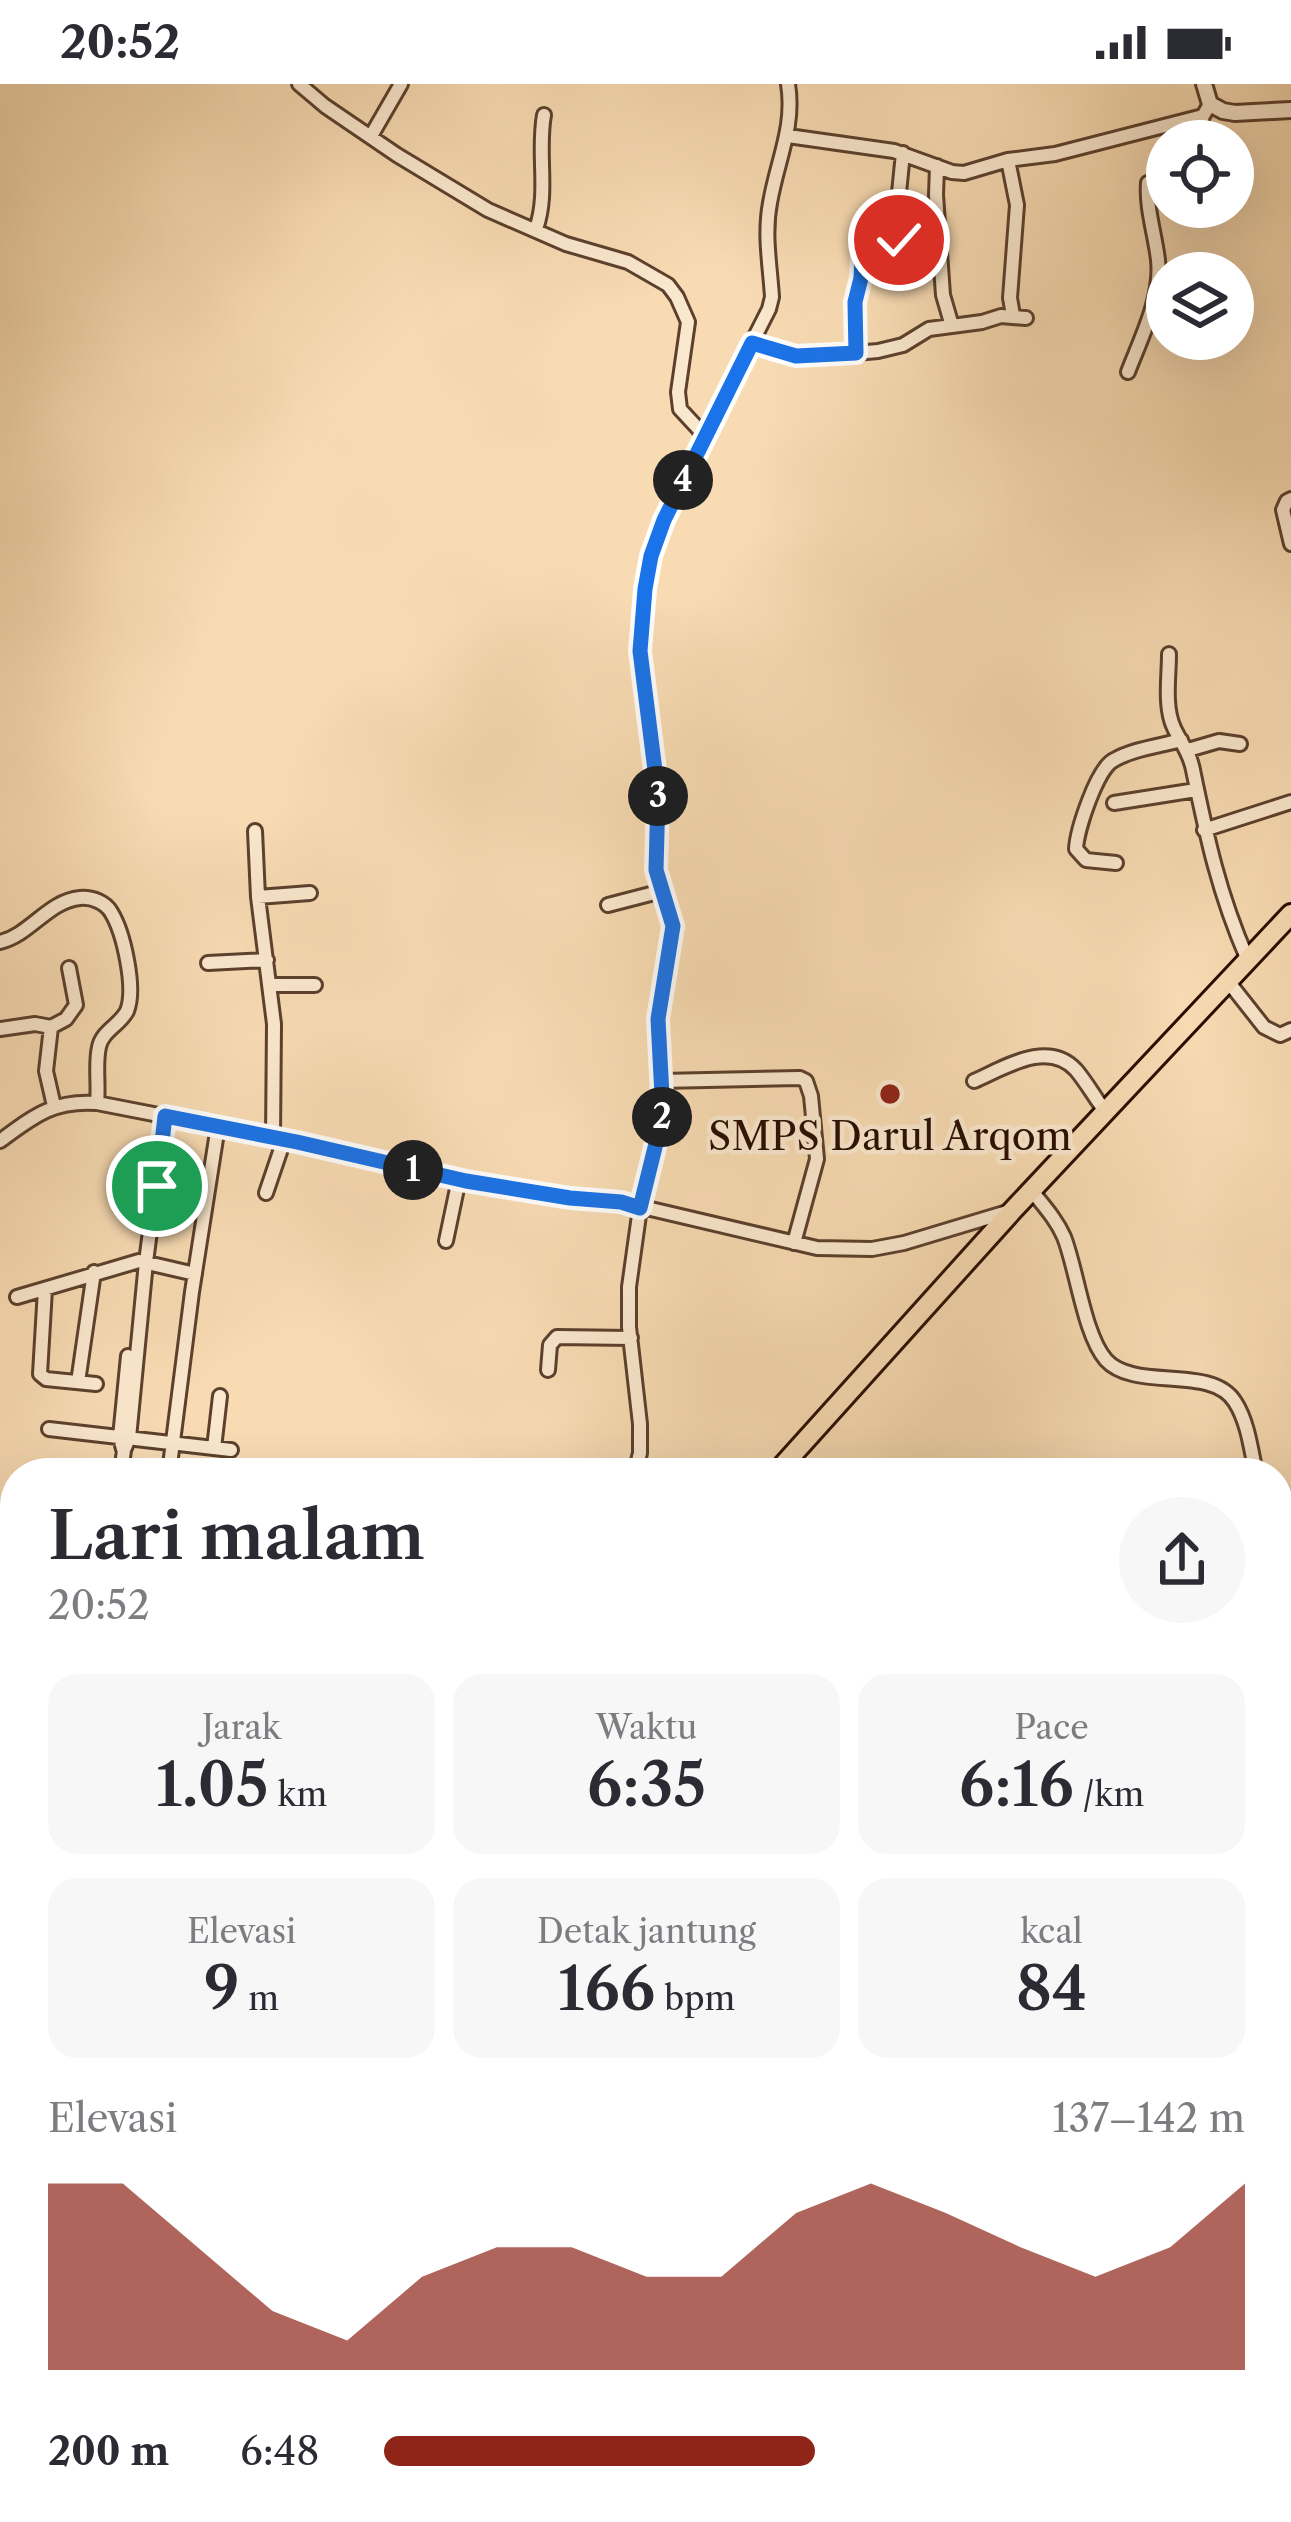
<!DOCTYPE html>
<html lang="id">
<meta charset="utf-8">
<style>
:root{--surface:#fff;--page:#f7f7f7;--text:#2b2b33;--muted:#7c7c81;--accent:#8f2418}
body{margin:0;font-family:"Libre Caslon Text",serif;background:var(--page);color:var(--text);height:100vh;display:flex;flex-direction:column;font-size:45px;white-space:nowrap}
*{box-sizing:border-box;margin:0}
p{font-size:39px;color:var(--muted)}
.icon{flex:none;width:66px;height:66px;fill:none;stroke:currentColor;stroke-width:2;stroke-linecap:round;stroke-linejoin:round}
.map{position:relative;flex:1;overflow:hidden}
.side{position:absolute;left:0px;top:1374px;width:1293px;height:1065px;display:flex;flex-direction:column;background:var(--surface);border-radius:48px 48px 0 0;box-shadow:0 12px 48px #0002}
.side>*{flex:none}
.fabs{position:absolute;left:1146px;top:36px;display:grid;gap:24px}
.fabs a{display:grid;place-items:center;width:108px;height:108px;border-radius:50%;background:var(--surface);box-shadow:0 12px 48px #0002;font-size:60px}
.pin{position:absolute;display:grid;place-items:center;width:102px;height:102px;color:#fff;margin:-51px;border:6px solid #fff;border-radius:50%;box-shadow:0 3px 12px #0007}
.km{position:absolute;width:60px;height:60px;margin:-30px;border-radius:50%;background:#222;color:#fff;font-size:33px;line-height:60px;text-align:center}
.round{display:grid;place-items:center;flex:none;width:126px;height:126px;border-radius:63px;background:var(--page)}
.overview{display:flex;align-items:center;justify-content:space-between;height:204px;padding:0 48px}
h1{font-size:66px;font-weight:600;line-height:90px}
.metrics{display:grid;grid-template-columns:repeat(3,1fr);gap:18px;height:204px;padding:12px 48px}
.metrics div{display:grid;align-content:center;border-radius:30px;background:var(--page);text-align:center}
.metrics b{font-size:60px;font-weight:600}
.metrics small{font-size:33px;font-weight:400}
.metrics p{font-size:33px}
.chart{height:336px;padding:24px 48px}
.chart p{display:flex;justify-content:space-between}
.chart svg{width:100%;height:216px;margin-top:12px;fill:var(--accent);opacity:.7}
ul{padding:0 48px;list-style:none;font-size:39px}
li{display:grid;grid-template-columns:192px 144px 1fr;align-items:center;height:90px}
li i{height:30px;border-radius:15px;background:var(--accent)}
.status{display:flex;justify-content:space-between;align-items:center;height:84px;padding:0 60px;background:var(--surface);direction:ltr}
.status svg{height:33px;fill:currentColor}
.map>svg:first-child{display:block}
.water{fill:url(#water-ripples);stroke:#7a5f47;stroke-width:3}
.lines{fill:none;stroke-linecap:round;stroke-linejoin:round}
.minor-casing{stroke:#5c402d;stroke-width:18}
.tertiary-casing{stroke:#5c402d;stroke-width:20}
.primary-casing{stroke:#280d00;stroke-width:24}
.minor{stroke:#fae8ce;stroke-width:12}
.tertiary{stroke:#fae8ce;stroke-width:14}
.primary{stroke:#f8dbb3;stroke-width:18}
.route-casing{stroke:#fff;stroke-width:24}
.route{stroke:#1a73e8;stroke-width:15}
.poi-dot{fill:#8f2418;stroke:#fae8ce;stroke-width:4.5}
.labels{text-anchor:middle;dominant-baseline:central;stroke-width:9;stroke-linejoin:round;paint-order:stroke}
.poi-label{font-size:39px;fill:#280d00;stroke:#fae8ce}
</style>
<div class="status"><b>20:52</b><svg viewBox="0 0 49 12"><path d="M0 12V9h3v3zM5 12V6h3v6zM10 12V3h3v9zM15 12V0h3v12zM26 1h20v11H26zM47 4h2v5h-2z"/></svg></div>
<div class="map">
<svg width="1291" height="2438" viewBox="0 0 1291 2438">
<defs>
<pattern id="water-ripples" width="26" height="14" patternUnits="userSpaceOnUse" patternTransform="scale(3)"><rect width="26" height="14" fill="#b19576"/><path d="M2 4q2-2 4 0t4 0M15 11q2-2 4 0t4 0" fill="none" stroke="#90785e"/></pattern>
</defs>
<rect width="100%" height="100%" fill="#f8dbb3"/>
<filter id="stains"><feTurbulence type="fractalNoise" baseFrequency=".00167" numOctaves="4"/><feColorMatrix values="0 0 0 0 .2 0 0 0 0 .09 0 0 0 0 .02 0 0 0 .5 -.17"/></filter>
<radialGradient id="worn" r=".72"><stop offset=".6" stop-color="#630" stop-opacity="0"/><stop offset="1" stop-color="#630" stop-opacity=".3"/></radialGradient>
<!-- water -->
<path class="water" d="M1291,1748V1799L1278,1803V1750Z
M1071,2424H1124L1128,2438H1077Z"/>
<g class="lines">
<defs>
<path id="minor" d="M299,0L325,22L397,71L488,126L566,160L628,178L668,201L677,213L688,238L678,308L680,325L705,352
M371,52L401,0
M788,52L894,67L952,88L964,89L1008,76L1055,70L1203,32L1210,20
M1195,57L1203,32
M1008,76L1017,121L1010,214L1013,231
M937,82L936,111L943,211L952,242
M536,145C549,108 537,70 544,31
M752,259L796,271L810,273L878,267L903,261L929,245L982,238L1001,232L1026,234
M856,269L855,224L861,194L862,158L863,154C875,152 888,159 900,155L899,109L903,69
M1128,288C1141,254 1162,213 1158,176C1155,150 1146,124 1148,99L1167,90
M1291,415L1287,417L1283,426L1291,460
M1169,570C1169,593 1164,623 1174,644C1181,659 1190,669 1193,686C1207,754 1219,810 1247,874
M1188,666L1219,657L1240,660
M1114,719L1196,706
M1204,746L1291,718
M255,747L258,813L274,940L273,1053
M1116,779L1086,776L1076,765C1077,746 1097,684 1114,676C1133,665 1160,662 1181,656
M258,813L310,809
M608,821L662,807
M0,858C30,851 48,817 80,814C92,813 105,818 111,828C124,849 136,905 127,927C120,941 102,947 99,963C95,980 99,1001 97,1019
M208,879L267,876
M1227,896L1264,943L1280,951L1291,946
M270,901H315
M51,943L66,935L76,921L69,884
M0,945L35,940L51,943L46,987L54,1022
M661,997L800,994L806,997L811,1012L817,1075L794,1159
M974,997C1004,984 1048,955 1076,986C1087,999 1095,1014 1105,1027
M0,1057C34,1032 53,1016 97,1019L297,1058L466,1097L570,1114L621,1118L817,1164L872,1165L904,1159L1007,1128
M1032,1107C1044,1122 1056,1135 1064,1153C1077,1186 1084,1251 1106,1276C1135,1308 1212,1280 1235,1318C1248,1338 1251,1366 1256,1389
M266,1109L284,1056
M146,1121L152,1069
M446,1157L459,1095
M45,1205L40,1290L46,1295L96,1300
M17,1213L139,1177L195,1190
M548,1286L550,1261L557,1253L631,1254
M78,1298L94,1188
M49,1345L231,1366
M214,1364L220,1312
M123,1365L120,1353L128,1272
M121,1389L124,1366L129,1354L146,1178L165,1032
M169,1389L192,1208L218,1042
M635,1389L640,1369V1340L629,1243V1203L640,1124L663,1031L659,935L673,842L656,786L659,710L640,567L645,504L651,472L676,408L769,225L772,213C770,181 764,151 770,119C777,77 795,43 788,0
M1278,1464L1291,1472
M0,1723L15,1722
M0,1879L15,1880
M0,1987H15
M0,2046L15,2048
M0,2200L15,2203
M0,2418L15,2411"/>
<path id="tertiary" d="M1204,0L1210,20L1223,27L1235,29L1291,26"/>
<path id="primary" d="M776,1389L1013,1126L1291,830
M47,2424L50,2438"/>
</defs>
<!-- minor casing -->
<use href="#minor" class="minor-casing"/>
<!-- tertiary casing -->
<use href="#tertiary" class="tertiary-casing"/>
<!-- primary casing -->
<use href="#primary" class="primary-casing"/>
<!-- minor -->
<use href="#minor" class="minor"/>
<!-- tertiary -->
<use href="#tertiary" class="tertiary"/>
<!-- primary -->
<use href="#primary" class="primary"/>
</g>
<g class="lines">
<defs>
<path id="route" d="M157,1102L165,1032L297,1058L466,1097L570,1114L621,1118L640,1124L663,1031L658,935L673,842L656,786L658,710L640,567L645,505L651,472L664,436L752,259L796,272L856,269L855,218L861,194L863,154L899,156"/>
</defs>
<!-- route casing -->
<use href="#route" class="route-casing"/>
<!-- route -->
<use href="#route" class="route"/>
</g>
<!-- markers -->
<circle class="poi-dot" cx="890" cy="1010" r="12"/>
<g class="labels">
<!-- poi labels -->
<g class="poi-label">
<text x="890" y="1052">SMPS Darul Arqom</text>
</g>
</g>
<rect width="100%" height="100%" filter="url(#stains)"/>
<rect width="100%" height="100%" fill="url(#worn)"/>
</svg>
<div class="fabs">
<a><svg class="icon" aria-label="locate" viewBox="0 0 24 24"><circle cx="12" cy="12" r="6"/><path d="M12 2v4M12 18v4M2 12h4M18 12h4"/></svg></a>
<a><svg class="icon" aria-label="layers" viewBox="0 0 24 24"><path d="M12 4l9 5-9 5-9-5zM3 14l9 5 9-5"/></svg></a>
</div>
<div class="pin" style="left:157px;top:1102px;background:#1e9e55"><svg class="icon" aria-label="arrive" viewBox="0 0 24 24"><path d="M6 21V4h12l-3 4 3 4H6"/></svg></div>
<div class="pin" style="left:899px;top:156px;background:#d93025"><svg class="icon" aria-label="check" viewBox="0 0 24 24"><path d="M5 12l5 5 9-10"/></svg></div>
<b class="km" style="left:413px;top:1086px">1</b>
<b class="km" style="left:662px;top:1033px">2</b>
<b class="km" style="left:658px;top:712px">3</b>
<b class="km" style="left:683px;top:396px">4</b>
<section class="side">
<div class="overview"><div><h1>Lari malam</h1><p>20:52</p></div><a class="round"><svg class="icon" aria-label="share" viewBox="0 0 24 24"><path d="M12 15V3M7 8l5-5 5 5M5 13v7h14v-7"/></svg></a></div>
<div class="metrics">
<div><p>Jarak</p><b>1.05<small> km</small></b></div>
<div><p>Waktu</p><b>6:35</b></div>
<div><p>Pace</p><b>6:16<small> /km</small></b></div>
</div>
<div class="metrics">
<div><p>Elevasi</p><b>9<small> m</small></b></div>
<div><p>Detak jantung</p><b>166<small> bpm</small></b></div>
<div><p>kcal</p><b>84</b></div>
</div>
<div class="chart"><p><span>Elevasi</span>137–142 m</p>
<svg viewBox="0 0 160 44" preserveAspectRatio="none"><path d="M0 44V6L10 6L20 19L30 32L40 38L50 25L60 19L70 19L80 25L90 25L100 12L110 6L120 12L130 19L140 25L150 19L160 6V44z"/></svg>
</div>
<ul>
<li><b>200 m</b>6:48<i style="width:50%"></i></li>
</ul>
</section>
</div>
